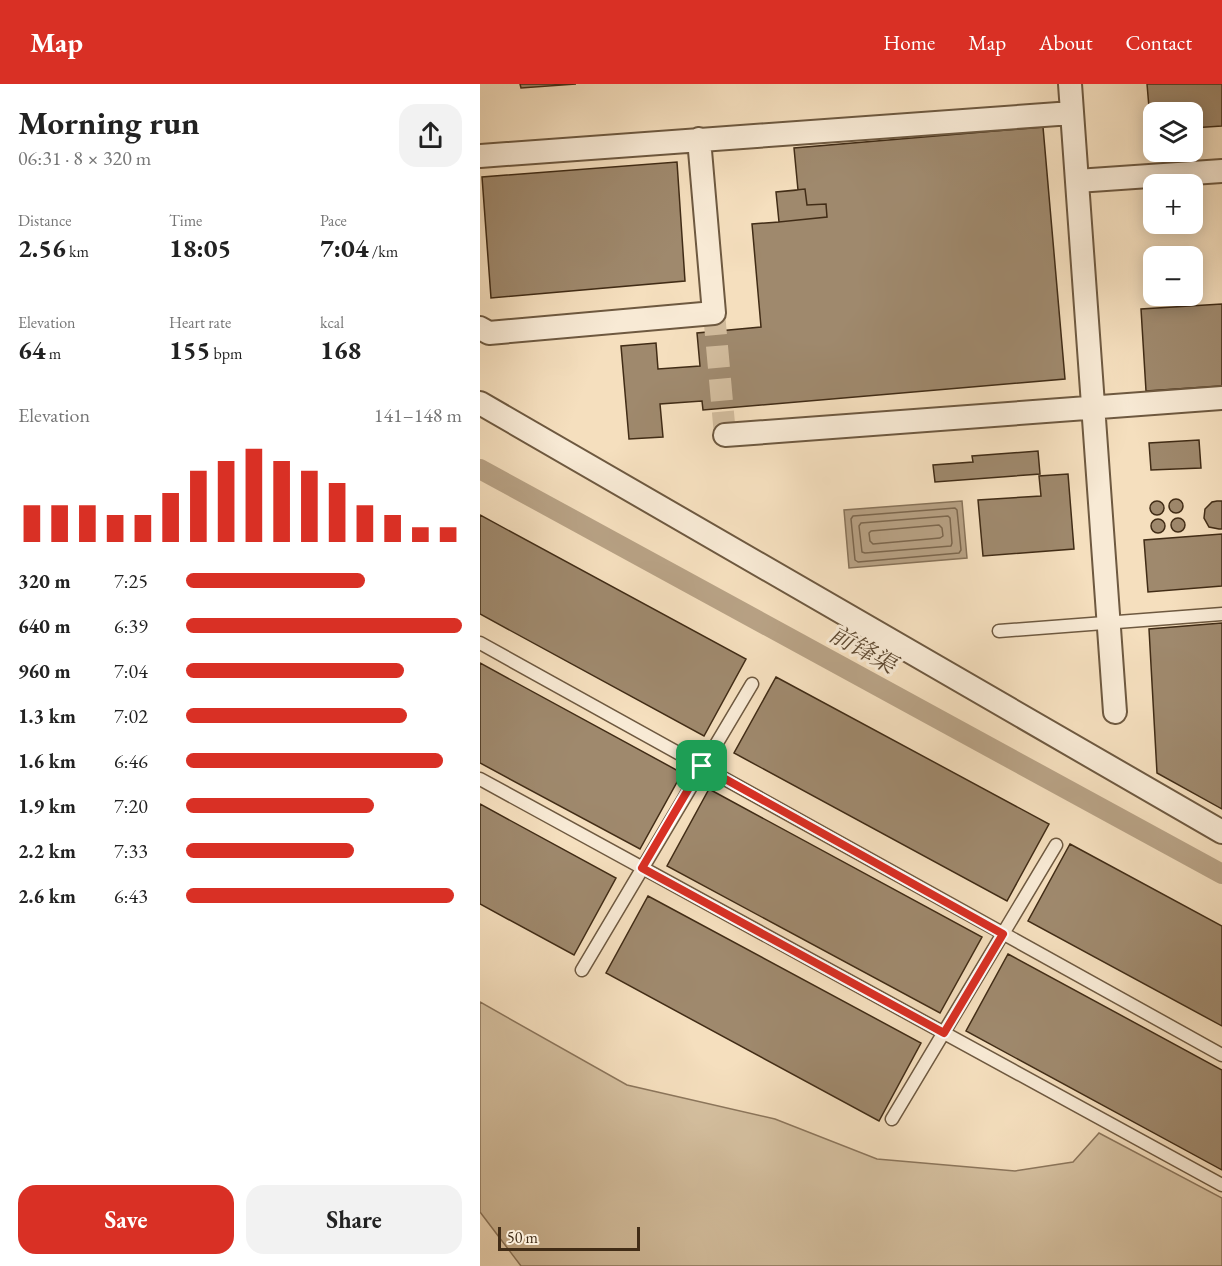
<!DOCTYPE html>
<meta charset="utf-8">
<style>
:root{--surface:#fff;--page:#f2f2f2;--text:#222;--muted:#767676;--accent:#d93025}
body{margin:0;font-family:"EB Garamond","Noto Serif SC",serif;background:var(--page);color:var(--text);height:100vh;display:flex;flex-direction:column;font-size:22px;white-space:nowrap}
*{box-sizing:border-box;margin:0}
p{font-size:20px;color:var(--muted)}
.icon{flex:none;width:33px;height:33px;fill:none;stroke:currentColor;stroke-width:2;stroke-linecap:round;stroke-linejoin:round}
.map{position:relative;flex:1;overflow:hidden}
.details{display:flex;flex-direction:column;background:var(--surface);width:480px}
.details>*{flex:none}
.controls{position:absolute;left:663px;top:18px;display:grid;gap:12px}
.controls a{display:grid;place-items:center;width:60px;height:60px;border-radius:12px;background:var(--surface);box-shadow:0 3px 15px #0003;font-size:30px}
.scale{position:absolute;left:18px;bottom:15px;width:142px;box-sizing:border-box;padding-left:6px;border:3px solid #412c16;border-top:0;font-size:16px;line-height:21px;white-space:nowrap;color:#412c16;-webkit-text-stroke:4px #f8ead5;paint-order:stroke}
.pin{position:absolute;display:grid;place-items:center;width:51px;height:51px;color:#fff;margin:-26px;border-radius:12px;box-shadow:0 3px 9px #0006}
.round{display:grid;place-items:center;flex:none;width:63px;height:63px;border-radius:18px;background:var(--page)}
.head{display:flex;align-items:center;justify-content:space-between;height:102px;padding:0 18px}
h1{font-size:33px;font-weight:700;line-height:45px}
.figures{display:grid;grid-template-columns:repeat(3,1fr);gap:9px;height:102px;padding:6px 18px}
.figures div{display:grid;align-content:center}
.figures b{font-size:26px;font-weight:700}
.figures small{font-size:16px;font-weight:400}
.figures p{font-size:16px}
.chart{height:168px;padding:12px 18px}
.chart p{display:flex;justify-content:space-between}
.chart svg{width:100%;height:108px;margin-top:6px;stroke:var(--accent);stroke-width:6}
.primary-button{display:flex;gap:12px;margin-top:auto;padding:12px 18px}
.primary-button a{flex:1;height:69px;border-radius:18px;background:var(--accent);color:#fff;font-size:24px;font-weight:700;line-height:69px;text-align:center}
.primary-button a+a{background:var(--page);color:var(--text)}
ul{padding:0 18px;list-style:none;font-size:20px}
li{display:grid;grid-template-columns:96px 72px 1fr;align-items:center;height:45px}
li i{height:15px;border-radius:8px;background:var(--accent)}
header{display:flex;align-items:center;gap:36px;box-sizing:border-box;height:84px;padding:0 30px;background:var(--accent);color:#fff}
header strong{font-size:28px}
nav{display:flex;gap:33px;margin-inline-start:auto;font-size:21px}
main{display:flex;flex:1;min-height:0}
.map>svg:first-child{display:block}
.green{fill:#d6c1a1;stroke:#8c765c;stroke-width:1.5}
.water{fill:#b8a285;stroke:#887359;stroke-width:1.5}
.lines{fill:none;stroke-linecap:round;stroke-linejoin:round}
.shore{stroke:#7c674e;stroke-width:1.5}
.canal{stroke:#b8a285;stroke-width:20}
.building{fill:#9f896d;stroke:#412c16;stroke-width:1.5}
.street-tunnel{stroke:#d1bb9c;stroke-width:22;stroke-dasharray:22 11;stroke-linecap:butt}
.lane-casing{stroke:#6e5940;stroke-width:15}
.street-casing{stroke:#6e5940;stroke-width:26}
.lane{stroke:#f8ead5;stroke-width:12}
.street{stroke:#f8ead5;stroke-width:22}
.route-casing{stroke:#fff;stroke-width:12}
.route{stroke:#d93025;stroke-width:8}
.labels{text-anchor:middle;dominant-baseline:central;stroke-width:6;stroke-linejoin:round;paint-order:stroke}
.water-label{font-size:24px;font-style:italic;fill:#5f4a32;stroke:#f8ead5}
</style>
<header>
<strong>Map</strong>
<nav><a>Home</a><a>Map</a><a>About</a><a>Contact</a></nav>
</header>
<main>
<section class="details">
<div class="head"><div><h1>Morning run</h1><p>06:31 · 8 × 320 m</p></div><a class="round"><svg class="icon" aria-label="share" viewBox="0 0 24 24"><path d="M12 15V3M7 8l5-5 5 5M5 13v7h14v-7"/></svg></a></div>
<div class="figures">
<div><p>Distance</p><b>2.56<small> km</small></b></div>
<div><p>Time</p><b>18:05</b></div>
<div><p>Pace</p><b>7:04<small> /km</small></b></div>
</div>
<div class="figures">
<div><p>Elevation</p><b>64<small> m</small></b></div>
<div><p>Heart rate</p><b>155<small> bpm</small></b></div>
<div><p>kcal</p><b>168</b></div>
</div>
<div class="chart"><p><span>Elevation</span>141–148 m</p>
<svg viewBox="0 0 160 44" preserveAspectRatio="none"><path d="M5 44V29M15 44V29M25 44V29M35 44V33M45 44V33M55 44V24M65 44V15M75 44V11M85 44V6M95 44V11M105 44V15M115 44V20M125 44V29M135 44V33M145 44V38M155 44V38"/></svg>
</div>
<ul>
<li><b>320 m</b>7:25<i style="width:65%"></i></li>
<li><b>640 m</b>6:39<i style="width:100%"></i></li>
<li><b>960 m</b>7:04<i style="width:79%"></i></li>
<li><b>1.3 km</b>7:02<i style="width:80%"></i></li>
<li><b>1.6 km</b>6:46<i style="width:93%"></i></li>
<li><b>1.9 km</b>7:20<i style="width:68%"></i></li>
<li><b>2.2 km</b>7:33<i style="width:61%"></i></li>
<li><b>2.6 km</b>6:43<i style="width:97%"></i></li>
</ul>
<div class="primary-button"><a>Save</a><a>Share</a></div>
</section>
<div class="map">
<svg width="742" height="1182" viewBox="0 0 742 1182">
<rect width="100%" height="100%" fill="#f5dfbe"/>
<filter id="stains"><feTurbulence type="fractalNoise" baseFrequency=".00333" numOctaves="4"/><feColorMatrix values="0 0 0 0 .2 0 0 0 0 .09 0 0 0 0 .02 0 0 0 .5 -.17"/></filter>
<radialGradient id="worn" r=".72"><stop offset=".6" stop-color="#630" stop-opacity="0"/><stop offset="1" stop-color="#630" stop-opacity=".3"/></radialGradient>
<!-- green -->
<path class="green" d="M0,918L147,1001L295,1035L397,1075L535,1087L593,1078L619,1049L742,1114V1182H41L0,1128Z"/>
<!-- water -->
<path class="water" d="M482,417L487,474L369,484L364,426Z"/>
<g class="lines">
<!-- shore -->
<path class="shore" d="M475,424L477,426L481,466L479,469L378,478L375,476L371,435L373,432Z
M468,432L470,434L472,459L471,462L385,469L382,468L379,442L381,439Z
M459,441L462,444L463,452L460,454L393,460L390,457L389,449L391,447Z"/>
<!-- canal -->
<path class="canal" d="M0,385L742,790"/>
</g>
<!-- building -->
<path class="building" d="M40,0H96L41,4Z
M667,0H742V42L712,44V28H674V47H671Z
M563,43L585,295L223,326L222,317L180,320L183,353L149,355L141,262L176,259L178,285L220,282L217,249L281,243L272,140L299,138L296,108L318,106L314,64Z
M197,78L205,197L11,214L2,93Z
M325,105L327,121L346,120L347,133L299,138L296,108Z
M742,220V302L666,307L661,225Z
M719,356L721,384L671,386L669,359Z
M558,367L560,390L455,398L453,381L493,378L492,372Z
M588,390L594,465L503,472L498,416L561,412L559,392Z
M689 422a7 7 0 1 1 14 0a7 7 0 1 1-14 0Z
M737,417H742V445H739L729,443L724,434L725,425L732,418Z
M670 424a7 7 0 1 1 14 0a7 7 0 1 1-14 0Z
M0,431L266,575L224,652L0,530Z
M691 441a7 7 0 1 1 14 0a7 7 0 1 1-14 0Z
M671 442a7 7 0 1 1 14 0a7 7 0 1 1-14 0Z
M742,450V502L668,508L664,456Z
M742,539V725L677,689L669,545Z
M0,579L202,689L160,765L0,679Z
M296,593L569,740L527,817L254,669Z
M229,705L502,853L460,929L187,782Z
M0,720L136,794L94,871L0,820Z
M590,760L742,842V942L548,837Z
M168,812L441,959L399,1037L126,889Z
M528,870L742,986V1086L486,947Z"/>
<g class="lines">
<!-- street-tunnel -->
<path class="street-tunnel" d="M234,229L245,351"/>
<defs>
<path id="lane" d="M519,547L742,530
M0,559L742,971
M0,695L742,1101
M102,886L272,600
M412,1035L576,761"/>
<path id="street" d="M590,0L635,628
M0,72L592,29
M597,97L742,87
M0,244L9,249L234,229L219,55
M0,319L742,748
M245,351L742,314"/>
</defs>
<!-- lane casing -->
<use href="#lane" class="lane-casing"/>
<!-- street casing -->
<use href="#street" class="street-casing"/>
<!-- lane -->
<use href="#lane" class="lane"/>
<!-- street -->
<use href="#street" class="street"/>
</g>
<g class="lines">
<defs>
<path id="route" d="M222,682L523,850L464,949L162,784Z"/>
</defs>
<!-- route casing -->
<use href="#route" class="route-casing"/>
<!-- route -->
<use href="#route" class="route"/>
</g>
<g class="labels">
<!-- water labels -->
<g class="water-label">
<text transform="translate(383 565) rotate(29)">前锋渠</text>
</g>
</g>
<rect width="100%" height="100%" filter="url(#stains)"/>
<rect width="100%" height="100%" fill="url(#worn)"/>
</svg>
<div class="controls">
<a><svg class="icon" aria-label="layers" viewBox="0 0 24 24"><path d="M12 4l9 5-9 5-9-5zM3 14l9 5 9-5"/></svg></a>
<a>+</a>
<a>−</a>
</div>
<div class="scale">50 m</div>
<div class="pin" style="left:222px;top:682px;background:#1e9e55"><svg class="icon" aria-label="arrive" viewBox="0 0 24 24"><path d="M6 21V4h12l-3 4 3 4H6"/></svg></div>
</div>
</main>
